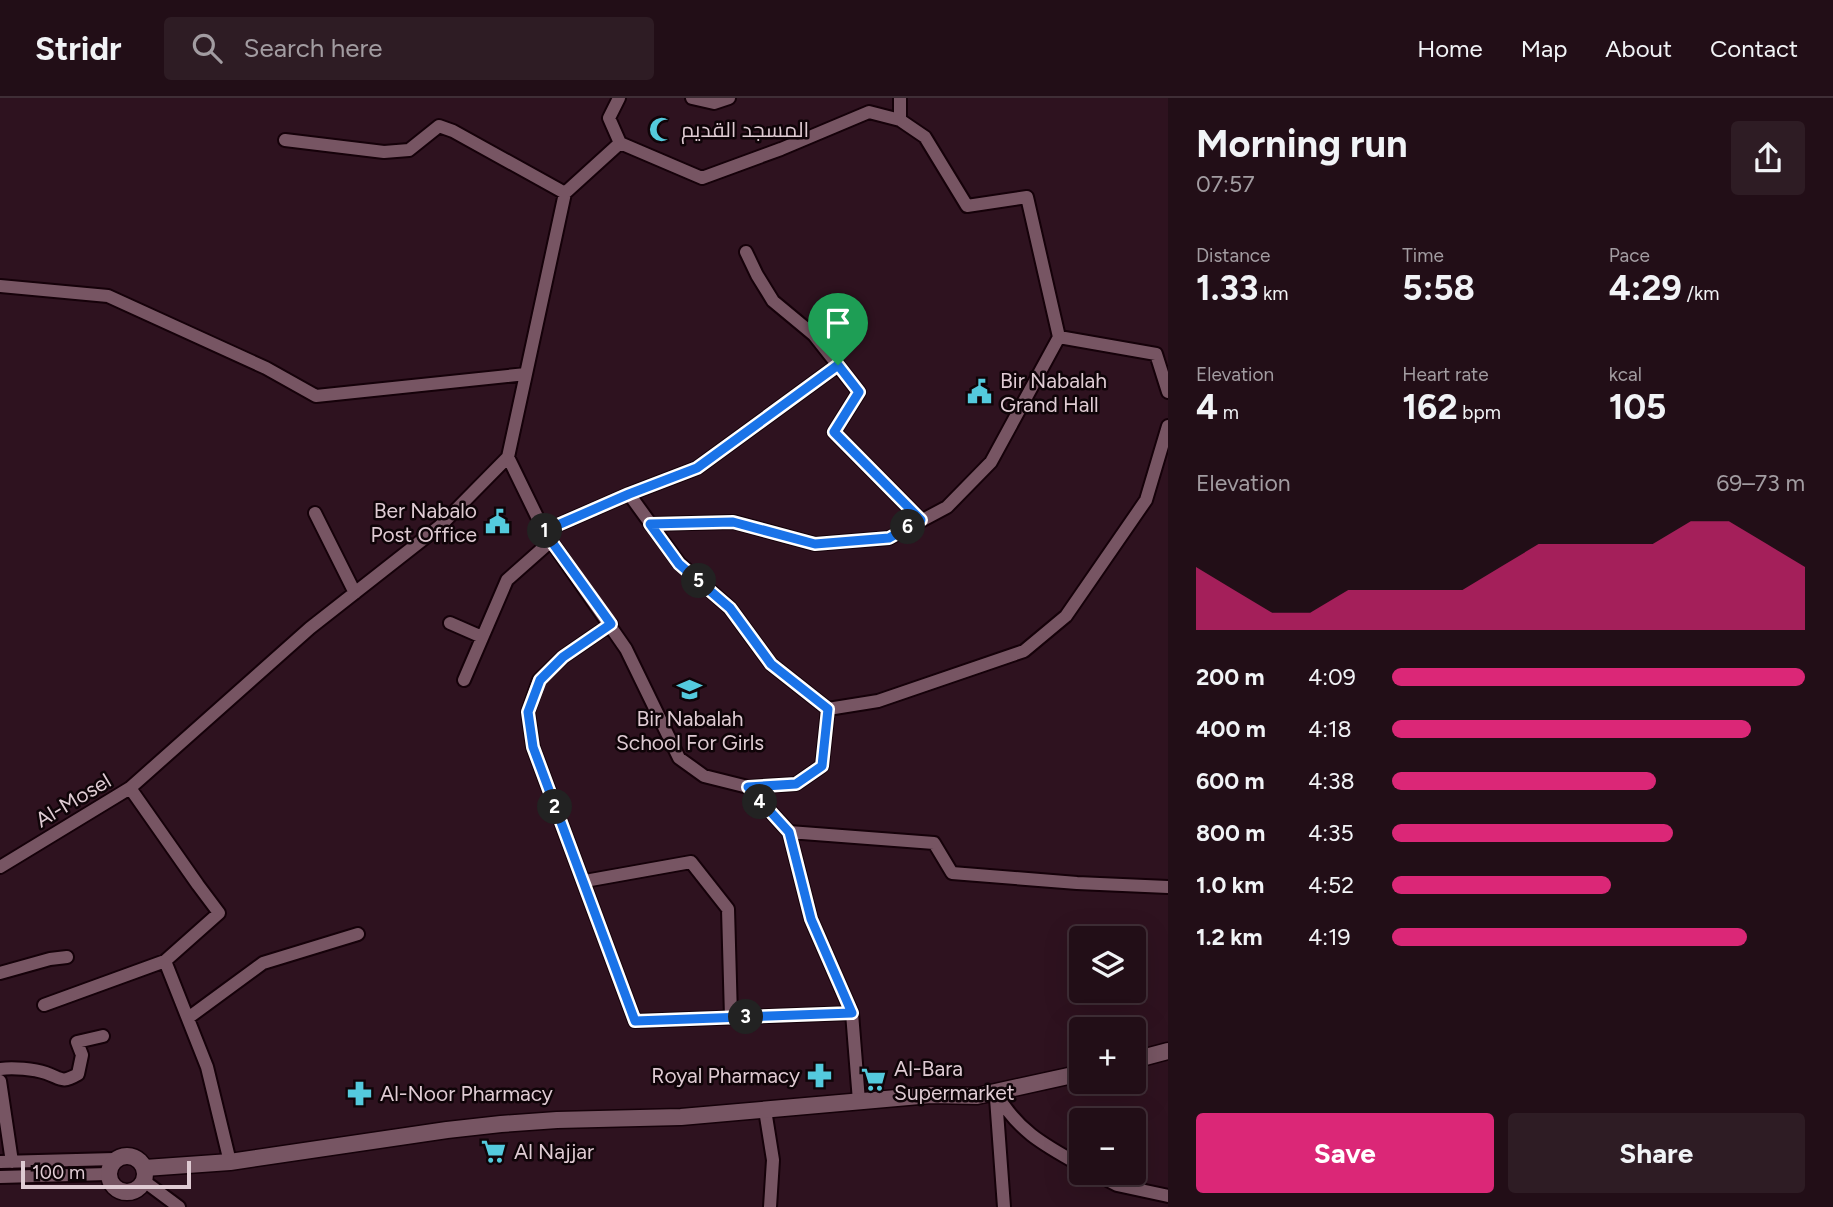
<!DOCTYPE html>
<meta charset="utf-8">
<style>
:root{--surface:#220e17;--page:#2e1c24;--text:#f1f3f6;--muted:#a29ca1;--line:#3f2e36;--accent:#db2777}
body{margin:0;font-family:Figtree,Cairo,sans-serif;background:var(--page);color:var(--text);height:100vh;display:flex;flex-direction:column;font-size:26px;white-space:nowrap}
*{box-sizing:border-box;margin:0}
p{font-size:23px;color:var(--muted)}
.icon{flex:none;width:38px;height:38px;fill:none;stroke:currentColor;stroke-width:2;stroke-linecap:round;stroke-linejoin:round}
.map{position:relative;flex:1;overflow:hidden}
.sheet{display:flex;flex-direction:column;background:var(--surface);width:665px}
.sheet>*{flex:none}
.tools{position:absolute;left:1069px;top:828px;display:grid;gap:14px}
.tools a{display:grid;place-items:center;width:77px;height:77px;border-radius:7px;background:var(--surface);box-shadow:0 7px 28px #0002,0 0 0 2px var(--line);font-size:35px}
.scale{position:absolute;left:21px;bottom:18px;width:170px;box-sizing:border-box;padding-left:7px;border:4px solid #dfcbd3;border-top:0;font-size:19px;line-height:24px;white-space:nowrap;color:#dfcbd3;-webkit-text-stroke:5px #0f0408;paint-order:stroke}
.pin{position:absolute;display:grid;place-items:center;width:60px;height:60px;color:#fff;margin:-72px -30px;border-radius:50% 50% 50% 0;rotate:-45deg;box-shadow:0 0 7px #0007}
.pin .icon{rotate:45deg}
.km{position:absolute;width:35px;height:35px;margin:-18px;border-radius:50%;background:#222;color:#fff;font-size:19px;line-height:35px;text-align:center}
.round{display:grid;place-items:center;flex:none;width:74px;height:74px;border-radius:7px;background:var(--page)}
.overview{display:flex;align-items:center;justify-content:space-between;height:119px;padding:0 28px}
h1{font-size:38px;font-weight:700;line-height:52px}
.figures{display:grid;grid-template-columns:repeat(3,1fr);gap:10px;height:119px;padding:7px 28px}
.figures div{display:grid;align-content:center}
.figures b{font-size:35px;font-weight:700}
.figures small{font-size:19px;font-weight:400}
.figures p{font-size:19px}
.chart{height:196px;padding:14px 28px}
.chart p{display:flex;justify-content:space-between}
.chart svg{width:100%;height:126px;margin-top:7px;fill:var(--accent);opacity:.7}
.action{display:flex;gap:14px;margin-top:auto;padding:14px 28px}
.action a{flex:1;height:80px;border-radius:7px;background:var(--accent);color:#fff;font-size:28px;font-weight:700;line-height:80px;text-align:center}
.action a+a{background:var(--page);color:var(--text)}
ul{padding:0 28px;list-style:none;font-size:23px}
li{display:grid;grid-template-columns:112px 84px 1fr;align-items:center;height:52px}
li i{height:18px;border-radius:9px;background:var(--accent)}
header{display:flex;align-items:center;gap:42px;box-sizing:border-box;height:98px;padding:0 35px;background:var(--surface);border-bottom:2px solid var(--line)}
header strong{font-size:33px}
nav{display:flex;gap:38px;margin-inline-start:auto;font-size:24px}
.search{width:490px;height:63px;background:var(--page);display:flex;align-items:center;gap:18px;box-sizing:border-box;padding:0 24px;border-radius:7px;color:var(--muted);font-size:26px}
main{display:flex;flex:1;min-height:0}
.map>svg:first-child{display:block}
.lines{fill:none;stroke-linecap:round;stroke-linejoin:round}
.street-casing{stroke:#150109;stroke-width:16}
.secondary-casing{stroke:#150109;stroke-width:19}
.street{stroke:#775563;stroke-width:12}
.secondary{stroke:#775563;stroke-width:16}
.route-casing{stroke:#fff;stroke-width:14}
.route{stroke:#1a73e8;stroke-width:9}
.labels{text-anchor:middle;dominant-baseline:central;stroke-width:5;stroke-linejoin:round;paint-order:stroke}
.poi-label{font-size:21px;fill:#dfcbd3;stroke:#0f0408;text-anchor:start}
.street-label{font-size:21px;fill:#dfcbd3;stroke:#0f0408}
</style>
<header>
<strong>Stridr</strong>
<div class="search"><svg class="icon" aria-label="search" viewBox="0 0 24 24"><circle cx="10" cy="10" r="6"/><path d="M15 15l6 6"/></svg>Search here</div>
<nav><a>Home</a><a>Map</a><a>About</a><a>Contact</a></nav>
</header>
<main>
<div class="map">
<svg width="1168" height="1109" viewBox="0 0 1168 1109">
<rect width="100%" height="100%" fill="#2e121f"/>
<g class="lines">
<defs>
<path id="street" d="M692,0L714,5L729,0
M620,45L702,80L781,51L869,14L900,22
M565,95L620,45L609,20L619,0
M746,154L757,177L773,203L814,237L859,294L834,334L921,422
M0,188L108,198L266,270L316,298L526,276L565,95L453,33L439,28L409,52L384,54L285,42
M1059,239L1156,256L1168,294
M526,276L508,359L544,433L626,551L679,660L704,678L748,689L796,686L822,668L828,611
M629,396L679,465L730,510L771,566L828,611L878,603L1024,553L1066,518L1146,402L1168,328
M315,415L355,495
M650,426L734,424L815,446L889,440L947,409L991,364L1059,239L1027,99L967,108L925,39L900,22V0
M544,433L629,396L697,370L838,267
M450,525L482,539
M611,526L563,559L539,582L528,614L533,649L635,923L852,915
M464,582L507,482L551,443
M748,689L789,734L811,821L852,915L859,1003
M789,734L934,745L952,775L1077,785L1168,789
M0,769L130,690
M585,783L691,764L728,811L731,919
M0,875L50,861L67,859
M44,907L165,863
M188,920L263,865L358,836
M0,971C13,969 34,971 46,975C61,980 61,986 78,976L82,957L77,944L103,938
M0,983L12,1064
M995,993C1016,1032 1044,1047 1082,1068
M996,1000L1004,1109
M765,1012L773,1062L770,1109
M0,1064L115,1061
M230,1064L207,969L165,863L219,815L198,787L130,690L310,530L440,428L508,359
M1092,1074L1117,1087L1168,1098
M0,1079L108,1076
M144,1083L179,1109"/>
<path id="secondary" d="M1134,962L1168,953
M109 1076a18 18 0 1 1 36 0a18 18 0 1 1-36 0Z
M145,1070L230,1064L447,1032L501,1026L557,1022L681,1019L931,997L977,998L1082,975"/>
</defs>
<!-- street casing -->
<use href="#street" class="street-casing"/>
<!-- secondary casing -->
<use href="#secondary" class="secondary-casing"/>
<!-- street -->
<use href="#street" class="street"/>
<!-- secondary -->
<use href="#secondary" class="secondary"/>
</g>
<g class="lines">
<defs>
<path id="route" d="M838,267L859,294L834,334L921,422L889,440L815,446L733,424L650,426L679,466L730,510L771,566L828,611L822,668L796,686L748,689L789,734L811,821L852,915L635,923L533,649L528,614L540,582L563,559L611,526L544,433L629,396L697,370Z"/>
</defs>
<!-- route casing -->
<use href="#route" class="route-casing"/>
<!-- route -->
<use href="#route" class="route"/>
</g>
<!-- icons -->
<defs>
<symbol id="mosque-bare" viewBox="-9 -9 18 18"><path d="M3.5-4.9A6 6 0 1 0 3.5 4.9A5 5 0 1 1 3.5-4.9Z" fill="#54cadd" stroke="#0f0408" stroke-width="2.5" paint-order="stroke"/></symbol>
<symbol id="civic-bare" viewBox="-9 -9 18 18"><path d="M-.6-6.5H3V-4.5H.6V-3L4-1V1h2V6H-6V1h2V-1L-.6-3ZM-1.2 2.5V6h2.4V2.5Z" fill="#54cadd" stroke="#0f0408" stroke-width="2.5" paint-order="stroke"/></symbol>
<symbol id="school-bare" viewBox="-9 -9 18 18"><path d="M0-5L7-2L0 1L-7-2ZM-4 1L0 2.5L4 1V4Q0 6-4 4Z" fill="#54cadd" stroke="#0f0408" stroke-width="2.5" paint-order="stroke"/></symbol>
<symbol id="pharmacy-bare" viewBox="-9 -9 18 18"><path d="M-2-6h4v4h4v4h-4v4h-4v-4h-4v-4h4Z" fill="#54cadd" stroke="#0f0408" stroke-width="2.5" paint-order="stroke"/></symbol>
<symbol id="supermarket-bare" viewBox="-9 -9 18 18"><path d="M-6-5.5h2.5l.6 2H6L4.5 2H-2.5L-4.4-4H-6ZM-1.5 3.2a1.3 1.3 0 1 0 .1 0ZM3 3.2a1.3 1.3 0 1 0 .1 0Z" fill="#54cadd" stroke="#0f0408" stroke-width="2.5" paint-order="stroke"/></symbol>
</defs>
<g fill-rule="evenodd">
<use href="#mosque-bare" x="644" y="14" width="35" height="35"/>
<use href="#civic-bare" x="962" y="276" width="35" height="35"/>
<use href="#civic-bare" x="480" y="406" width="35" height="35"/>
<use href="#school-bare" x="672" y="574" width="35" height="35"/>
<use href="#pharmacy-bare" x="802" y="960" width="35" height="35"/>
<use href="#supermarket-bare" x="856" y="964" width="35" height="35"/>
<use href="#pharmacy-bare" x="342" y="978" width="35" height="35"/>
<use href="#supermarket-bare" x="476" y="1036" width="35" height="35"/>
</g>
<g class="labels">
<!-- poi labels -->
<g class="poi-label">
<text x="681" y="31">المسجد القديم</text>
<text x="1000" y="282">Bir Nabalah<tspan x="1000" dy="24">Grand Hall</tspan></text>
<text x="477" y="412" text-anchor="end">Ber Nabalo<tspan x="477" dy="24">Post Office</tspan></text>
<text x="690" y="620" text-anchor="middle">Bir Nabalah<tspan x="690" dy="24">School For Girls</tspan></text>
<text x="894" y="970">Al-Bara<tspan x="894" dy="24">Supermarket</tspan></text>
<text x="800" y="977" text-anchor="end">Royal Pharmacy</text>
<text x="380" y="995">Al-Noor Pharmacy</text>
<text x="514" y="1053">Al Najjar</text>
</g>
<!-- street labels -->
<g class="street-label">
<text transform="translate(73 702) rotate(-31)">Al-Mosel</text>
</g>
</g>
</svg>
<div class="tools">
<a><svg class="icon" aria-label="layers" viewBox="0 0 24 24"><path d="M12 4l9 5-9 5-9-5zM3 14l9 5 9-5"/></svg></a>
<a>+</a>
<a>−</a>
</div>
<div class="scale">100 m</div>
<div class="pin" style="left:838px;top:267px;background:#1e9e55"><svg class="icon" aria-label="arrive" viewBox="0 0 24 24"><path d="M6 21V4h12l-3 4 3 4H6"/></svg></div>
<b class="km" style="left:545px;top:433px">1</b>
<b class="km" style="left:555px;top:709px">2</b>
<b class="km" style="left:746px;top:919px">3</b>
<b class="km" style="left:760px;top:704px">4</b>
<b class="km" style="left:699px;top:483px">5</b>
<b class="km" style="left:908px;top:429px">6</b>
</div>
<section class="sheet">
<div class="overview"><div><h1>Morning run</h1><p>07:57</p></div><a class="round"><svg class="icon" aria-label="share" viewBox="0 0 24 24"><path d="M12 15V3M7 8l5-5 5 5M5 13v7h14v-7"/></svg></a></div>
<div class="figures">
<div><p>Distance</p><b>1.33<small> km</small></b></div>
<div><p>Time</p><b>5:58</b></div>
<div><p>Pace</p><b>4:29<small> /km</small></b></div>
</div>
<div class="figures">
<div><p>Elevation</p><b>4<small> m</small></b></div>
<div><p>Heart rate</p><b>162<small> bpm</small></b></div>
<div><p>kcal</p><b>105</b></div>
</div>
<div class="chart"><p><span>Elevation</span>69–73 m</p>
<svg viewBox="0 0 160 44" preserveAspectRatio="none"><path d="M0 44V22L10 30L20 38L30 38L40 30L50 30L60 30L70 30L80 22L90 14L100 14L110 14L120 14L130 6L140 6L150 14L160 22V44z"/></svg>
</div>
<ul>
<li><b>200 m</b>4:09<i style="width:100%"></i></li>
<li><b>400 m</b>4:18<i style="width:87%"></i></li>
<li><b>600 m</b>4:38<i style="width:64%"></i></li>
<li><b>800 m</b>4:35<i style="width:68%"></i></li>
<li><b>1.0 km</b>4:52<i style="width:53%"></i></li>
<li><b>1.2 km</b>4:19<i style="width:86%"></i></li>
</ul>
<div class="action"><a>Save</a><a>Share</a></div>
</section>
</main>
